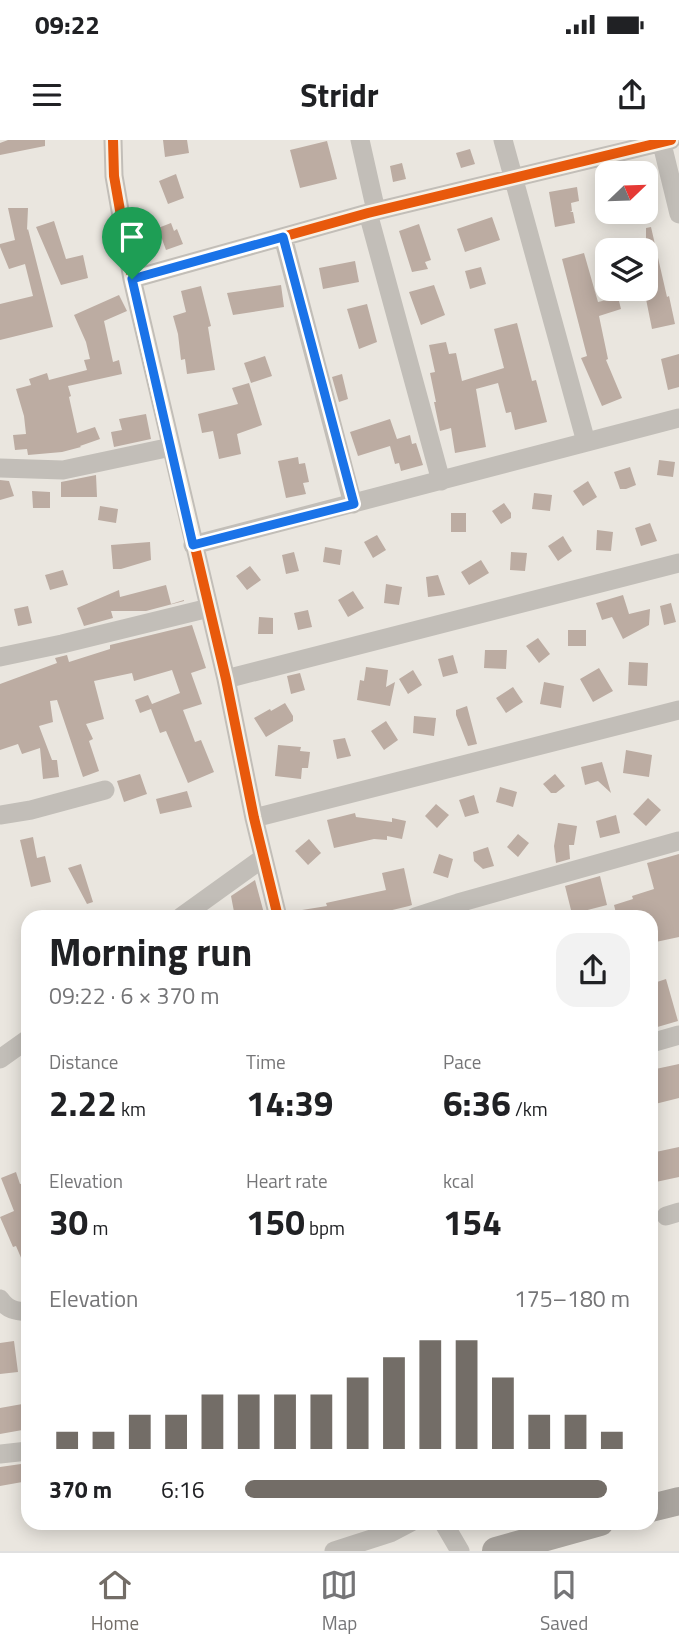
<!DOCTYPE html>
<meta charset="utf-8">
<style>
:root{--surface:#fff;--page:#f2f2f2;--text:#202124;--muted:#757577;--line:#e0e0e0;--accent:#736d67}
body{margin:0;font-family:"Titillium Web",sans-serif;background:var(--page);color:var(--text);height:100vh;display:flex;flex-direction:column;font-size:26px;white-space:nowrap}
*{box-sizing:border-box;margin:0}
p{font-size:23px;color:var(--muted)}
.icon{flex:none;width:38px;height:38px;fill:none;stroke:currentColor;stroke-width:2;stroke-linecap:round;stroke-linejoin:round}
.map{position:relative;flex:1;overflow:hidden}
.panel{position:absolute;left:21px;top:770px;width:637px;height:620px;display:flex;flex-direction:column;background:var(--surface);border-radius:21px;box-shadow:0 4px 18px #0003}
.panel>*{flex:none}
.needle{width:46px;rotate:67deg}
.tools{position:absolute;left:595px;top:21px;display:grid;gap:14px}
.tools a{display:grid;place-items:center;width:63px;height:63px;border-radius:14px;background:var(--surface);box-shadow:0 4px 18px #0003;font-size:35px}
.pin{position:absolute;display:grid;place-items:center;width:60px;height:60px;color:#fff;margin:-72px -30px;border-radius:50% 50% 50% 0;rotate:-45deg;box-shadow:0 0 7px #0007}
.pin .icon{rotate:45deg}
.round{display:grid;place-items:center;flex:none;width:74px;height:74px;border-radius:21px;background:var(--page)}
.summary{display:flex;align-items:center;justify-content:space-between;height:119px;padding:0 28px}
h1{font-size:38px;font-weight:700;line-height:52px}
.metrics{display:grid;grid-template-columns:repeat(3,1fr);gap:10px;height:119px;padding:7px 28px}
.metrics div{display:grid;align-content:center}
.metrics b{font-size:35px;font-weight:700}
.metrics small{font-size:19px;font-weight:400}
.metrics p{font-size:19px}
.chart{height:196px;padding:14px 28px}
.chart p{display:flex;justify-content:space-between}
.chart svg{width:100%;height:126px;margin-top:7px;stroke:var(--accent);stroke-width:6}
ul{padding:0 28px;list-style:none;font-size:23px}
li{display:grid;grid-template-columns:112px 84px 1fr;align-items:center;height:52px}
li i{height:18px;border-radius:9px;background:var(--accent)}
.status{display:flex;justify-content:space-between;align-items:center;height:49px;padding:0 35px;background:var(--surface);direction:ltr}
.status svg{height:19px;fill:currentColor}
header{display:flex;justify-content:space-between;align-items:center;height:91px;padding:0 28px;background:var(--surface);font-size:32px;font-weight:700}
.menu{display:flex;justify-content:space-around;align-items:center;height:98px;border-top:2px solid var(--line);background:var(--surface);font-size:19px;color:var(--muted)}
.menu a{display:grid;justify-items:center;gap:4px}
.menu .on{color:var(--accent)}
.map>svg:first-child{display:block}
.building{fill:#bcaca2}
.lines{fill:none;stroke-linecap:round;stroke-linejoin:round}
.minor{stroke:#c2beb8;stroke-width:19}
.highway{stroke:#a9a49e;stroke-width:28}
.cycleway-casing{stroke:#f7f1e6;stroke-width:15}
.cycleway{stroke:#e8590c;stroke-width:10}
.route-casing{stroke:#fff;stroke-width:14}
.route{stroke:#1a73e8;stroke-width:9}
</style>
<div class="status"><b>09:22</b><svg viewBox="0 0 49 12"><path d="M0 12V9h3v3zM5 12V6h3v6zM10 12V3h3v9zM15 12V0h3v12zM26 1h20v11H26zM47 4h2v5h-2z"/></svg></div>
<header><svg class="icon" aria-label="menu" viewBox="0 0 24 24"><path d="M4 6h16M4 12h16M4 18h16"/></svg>Stridr<svg class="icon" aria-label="share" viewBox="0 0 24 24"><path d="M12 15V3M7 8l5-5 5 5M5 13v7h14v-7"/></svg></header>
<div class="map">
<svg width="679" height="1411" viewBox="0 0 679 1411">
<rect width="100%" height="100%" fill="#eae6df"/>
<!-- building -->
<path class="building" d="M8,0H45V6L0,15V3Z
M163,0H187L189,13L165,17Z
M327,1L337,39L300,48L290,10Z
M470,9L475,24L461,28L456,13Z
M402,23L406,39L393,42L390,26Z
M176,34L184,58L168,64L159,41Z
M577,47L579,61L571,63L572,71L570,72H573L575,83L555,87L549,52Z
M8,68H28L27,90L28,89L53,187L0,200V164L33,156L25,124L9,129L0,107V104L15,100Z
M492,77L500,100L465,112L457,89Z
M54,81L66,119L83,115L88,138L61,145L36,87Z
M171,83L174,91L177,89L183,104L166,110L158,88Z
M419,84L431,120L425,122L428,129L412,132L399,91Z
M651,87L667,157L669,156L675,184L652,189L646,159V88Z
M584,113L598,162L618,157L621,169L599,176L608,219L606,220L622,258L602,266L581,218L587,216L562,119Z
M355,121L359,142L323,149L319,128Z
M481,127L486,144L470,149L465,131Z
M281,145L284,167L233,175L227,153Z
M434,145L445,175L421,185L409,152Z
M201,146L211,186L208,187L215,230L187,234L185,219L181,220L178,194L173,176L186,172L181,151Z
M119,155L127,171L104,181L113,222L119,220L122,234L68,246L71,256L69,257L77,293L95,287L100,299L80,306L81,307L62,312L28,315L27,309L15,310L13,295L26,294L24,276L16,249L31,245L29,239L47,233L49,240L87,230L84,220L90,219L86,202L74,175Z
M367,164L377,202L359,209L347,169Z
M517,183L532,241L536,240L547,282L515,290L511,272L506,273L498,243L476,249L486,307L455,313L451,288L440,291L439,286L434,262H436L430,233L435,232L429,205L446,202L449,214L456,213L462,241L504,228L494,189Z
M679,214V247L668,250L661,219Z
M265,216L272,236L251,243L244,223Z
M342,234L348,259L339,262L332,237Z
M249,243L262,285L237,294L241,314L219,319L213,291L202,293L198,274L238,264L232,248Z
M146,274L151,299L114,307L111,292L122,290L119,279Z
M390,279L397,299L410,295L412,304L416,303L423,325L401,331L399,323L395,324L390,306L358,316L350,292Z
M298,317L299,324L305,323L309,342L303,343L306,354L286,358L278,321Z
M659,320L675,322L673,337L657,335Z
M630,327L636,345L626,349H620L614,332Z
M96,335L97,357H61V342Z
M0,340L9,341L14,356L0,360Z
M588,341L597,357L583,366L573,351Z
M32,351L50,352V368H33Z
M534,353L552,355L550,371L532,369Z
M504,363L511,373V378L501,384L492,371Z
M100,366L118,369L116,383L98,380Z
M451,373H466V392H451Z
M650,383L657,401L641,406L635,388Z
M597,390L613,392L611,411L596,410Z
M377,395L386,410L373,418L364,402Z
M563,396L572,411L558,421L548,406Z
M150,402L151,420L121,429H113L111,405Z
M325,407L342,410L340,425L323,422Z
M294,412L299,431L286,434L282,415Z
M511,412L527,413L525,431L510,430Z
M481,420L489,433L469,445L461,432Z
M250,426L261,440L247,450L236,436Z
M63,430L68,445L50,450L45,435Z
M438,435L445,455L428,457L426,437Z
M386,444L402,447L399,465L384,463Z
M166,445L171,464L184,460V461L146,471H111L113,478L84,486L77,468L119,450L120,457Z
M353,451L364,468L348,477L338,460Z
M623,455L629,474L650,469L649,485L623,499L612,477L602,480L596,463Z
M671,463L676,482L664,485L660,466Z
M28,466L32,483L18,486L14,469Z
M308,470L312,487L298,490L294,473Z
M259,477L273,478V494H258Z
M192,485L206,528L191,533L202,564L183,570L195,602L201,600L214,632L188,643L166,591L160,593L151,569L140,573L135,560L148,555L152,564L180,553L172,530L134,541L132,533L94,541L104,579L86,584L93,599L89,601L99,631L83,637L57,560L50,561L53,582L39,586L52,620H57L59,637L43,639L40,608L22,614L18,604L0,610V544L57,523L55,518L67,515L69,522L110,509V505Z
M568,490H586V506H568Z
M538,498L550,514L539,523L526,506Z
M485,510H507L506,529L484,528Z
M453,515L458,533L443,537L438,519Z
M629,522L648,523L647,546L628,545Z
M366,527L388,530L386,547L395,542L390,566L357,560L360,540L364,541Z
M599,528L613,551L593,562L580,539Z
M413,530L422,545L408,554L399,539Z
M300,533L305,550L291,554L287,536Z
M544,542L564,546L561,568L540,564Z
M513,547L523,562L506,573L496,558Z
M285,563L293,576V581L266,597L254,578L270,569L271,571Z
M467,566L477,604L468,606L456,575V570Z
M414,576L436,578L434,596L413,593Z
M386,581L398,600L384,610L371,591Z
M345,598L351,616L337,619L333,600Z
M278,605L301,607L300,611L310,612L308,628H302L301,639L275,636Z
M626,610L652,615L649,637L623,633Z
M602,622L611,653L598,641L585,645L581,627Z
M140,634L147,654L124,662L117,641Z
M555,634L565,646L556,653H551L543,644Z
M500,647L517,652L513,667L496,662Z
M187,651L192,667L160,674L156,659Z
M474,655L479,673L465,677L459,660Z
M648,658L661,670L646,686L633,674Z
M436,664L449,675L437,688L425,676Z
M355,673L356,677L392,682V678L406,681L402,699L387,696V700L374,699L334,708L327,680Z
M616,675L620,693L600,698L596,681Z
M558,683L577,686L574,705H569L570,719L556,723L554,706Z
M518,694L529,703L518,717L507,707Z
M33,697L37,718L45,716L51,742L31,747L20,700Z
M309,699L321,713L308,725L295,711Z
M488,707L494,726L483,729L474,721L473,712Z
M439,714L453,719L448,738L433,733Z
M679,714V797L651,803V777H617L614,765L633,759L632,756L654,749L647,723Z
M81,724L93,762L87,764L68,728Z
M404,728L412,765L409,766L380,773L381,775L370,777H303L302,770L327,766L326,763L386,750L382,733Z
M600,736L607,765L572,774L565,746Z
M255,740L265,777H235L231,756Z
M666,839L678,881L654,888L651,878V844Z
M679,924V958L651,965V930Z
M679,1007V1037L651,1043V1013Z
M16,1032L20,1044L28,1042V1134L16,1106L13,1107L0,1077L14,1071L1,1038Z
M14,1201L18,1232L0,1234V1203Z
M28,1263V1289L0,1294V1268Z
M28,1323V1341L0,1346V1327Z"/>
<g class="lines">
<!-- minor -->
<path class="minor" d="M113,0L114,36L132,139L226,539L254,678L278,777
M360,0L376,71
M503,0L586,302
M661,0L679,74
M368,73L441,341
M283,97L353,364
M132,139L368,73L671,0
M0,328L63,330L171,307
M193,405L679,278
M0,517L62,504L209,468
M226,539L679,423
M0,675L31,670L105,650
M254,678L679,570
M181,777L263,718
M415,777L458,763L679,701
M651,903L679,895
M0,919L28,899
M666,1076L679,1072
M0,1159C8,1170 15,1171 28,1172
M0,1314L28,1311
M443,1382L460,1411
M334,1411L390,1393L411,1382"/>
<!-- highway -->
<path class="highway" d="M651,1368L679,1361
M496,1411L600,1382"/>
<defs>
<path id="cycleway" d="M113,0L114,36L132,139L226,539L254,678L278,777
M132,139L368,73L671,0"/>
</defs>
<!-- cycleway casing -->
<use href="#cycleway" class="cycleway-casing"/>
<!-- cycleway -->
<use href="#cycleway" class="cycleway"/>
</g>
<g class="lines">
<defs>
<path id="route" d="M283,97L354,364L193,405L132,139Z"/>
</defs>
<!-- route casing -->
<use href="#route" class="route-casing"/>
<!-- route -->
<use href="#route" class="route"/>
</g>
</svg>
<div class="tools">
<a><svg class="needle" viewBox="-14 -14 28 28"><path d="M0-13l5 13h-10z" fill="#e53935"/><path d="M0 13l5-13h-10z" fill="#757577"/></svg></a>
<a><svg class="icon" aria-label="layers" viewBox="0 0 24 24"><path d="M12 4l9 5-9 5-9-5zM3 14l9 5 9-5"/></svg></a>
</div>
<div class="pin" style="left:132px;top:139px;background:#1e9e55"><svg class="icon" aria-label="arrive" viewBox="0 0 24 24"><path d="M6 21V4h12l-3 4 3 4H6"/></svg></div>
<section class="panel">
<div class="summary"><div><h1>Morning run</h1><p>09:22 · 6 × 370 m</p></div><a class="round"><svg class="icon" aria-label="share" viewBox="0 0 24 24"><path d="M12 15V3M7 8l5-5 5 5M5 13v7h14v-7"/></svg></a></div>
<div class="metrics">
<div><p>Distance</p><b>2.22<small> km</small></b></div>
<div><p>Time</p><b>14:39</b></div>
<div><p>Pace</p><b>6:36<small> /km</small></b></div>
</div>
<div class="metrics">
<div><p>Elevation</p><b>30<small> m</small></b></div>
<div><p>Heart rate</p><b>150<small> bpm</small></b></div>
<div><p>kcal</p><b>154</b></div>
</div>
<div class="chart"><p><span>Elevation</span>175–180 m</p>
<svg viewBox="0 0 160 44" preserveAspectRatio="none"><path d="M5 44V38M15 44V38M25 44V32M35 44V32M45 44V25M55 44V25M65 44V25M75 44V25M85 44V19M95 44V12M105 44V6M115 44V6M125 44V19M135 44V32M145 44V32M155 44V38"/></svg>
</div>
<ul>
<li><b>370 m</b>6:16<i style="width:94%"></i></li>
</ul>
</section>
</div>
<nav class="menu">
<a class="on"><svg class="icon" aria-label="home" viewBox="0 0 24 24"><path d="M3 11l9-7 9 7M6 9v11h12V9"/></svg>Home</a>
<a><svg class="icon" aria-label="map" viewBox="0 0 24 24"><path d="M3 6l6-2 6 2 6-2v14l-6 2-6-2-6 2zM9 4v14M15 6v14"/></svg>Map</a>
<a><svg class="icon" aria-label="saved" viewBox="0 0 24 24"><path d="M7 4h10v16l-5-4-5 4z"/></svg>Saved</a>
</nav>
